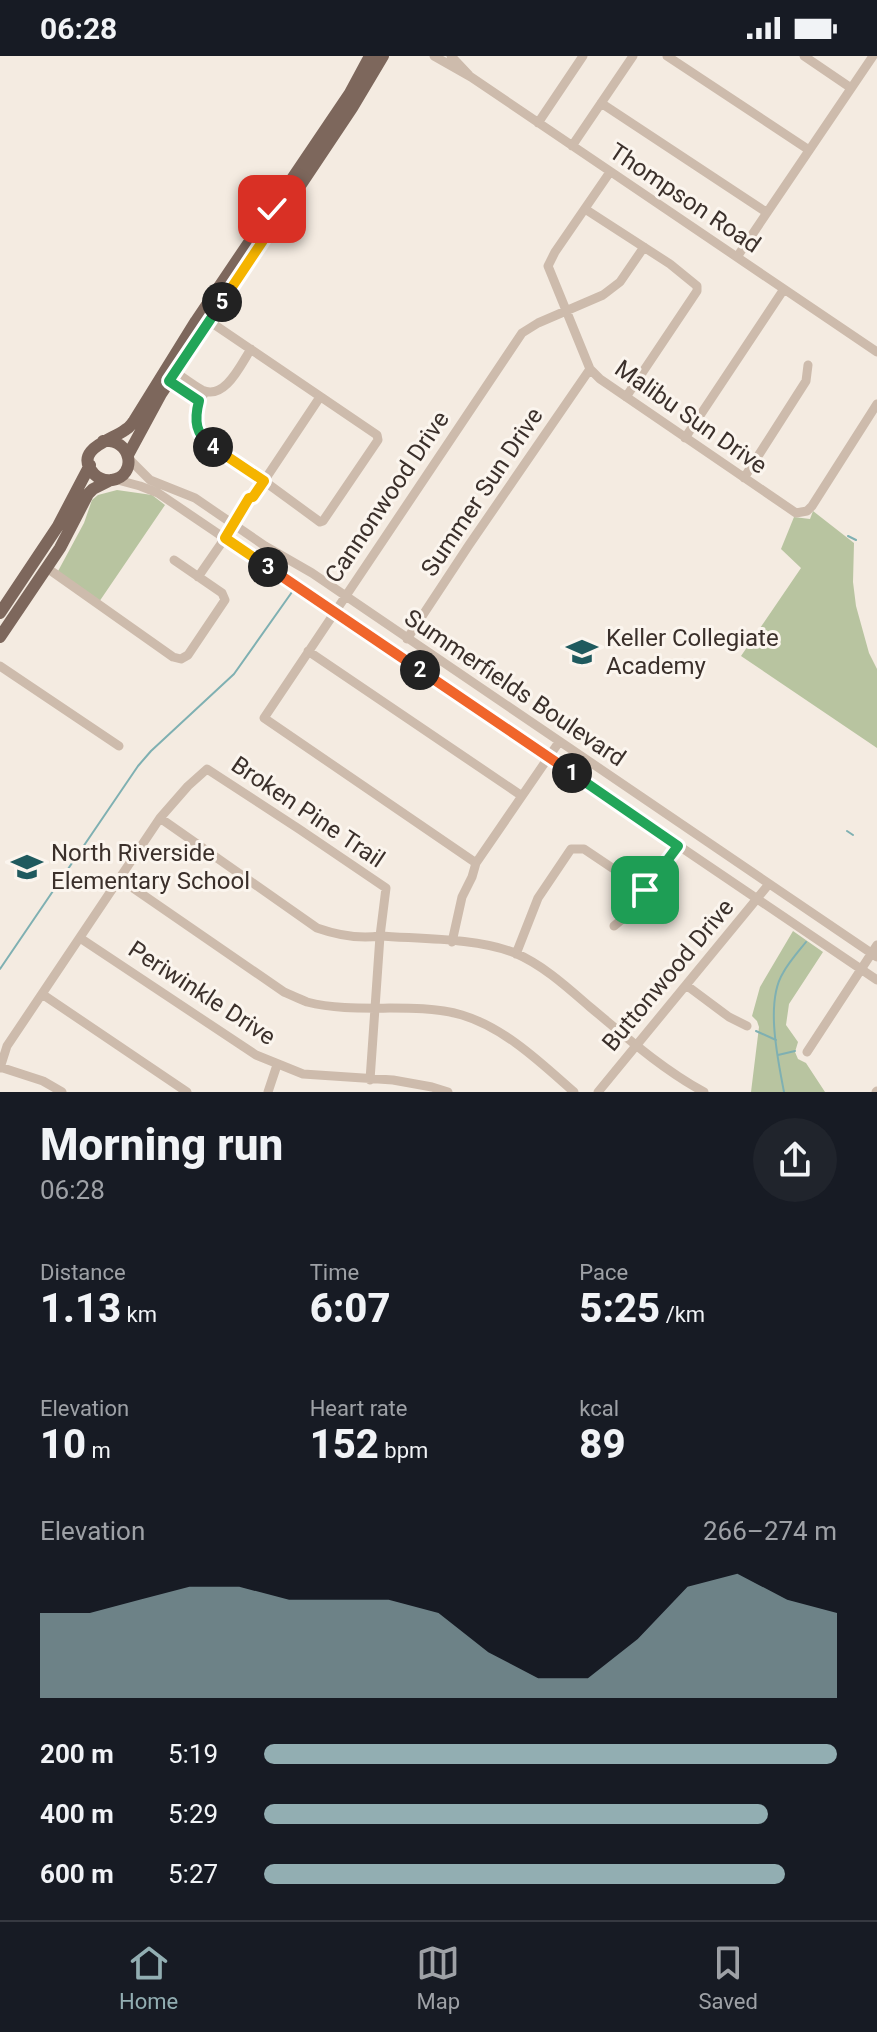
<!DOCTYPE html>
<meta charset="utf-8">
<style>
:root{--surface:#171b24;--page:#20242c;--text:#f1f3f6;--muted:#9ea1a6;--line:#363941;--accent:#92aeb2}
body{margin:0;font-family:Roboto,sans-serif;background:var(--page);color:var(--text);height:100vh;display:flex;flex-direction:column;font-size:30px;white-space:nowrap}
*{box-sizing:border-box;margin:0}
p{font-size:26px;color:var(--muted)}
.icon{flex:none;width:44px;height:44px;fill:none;stroke:currentColor;stroke-width:2;stroke-linecap:round;stroke-linejoin:round}
.map{position:relative;height:1036px;overflow:hidden}
.panel{display:flex;flex-direction:column;background:var(--surface);flex:1}
.panel>*{flex:none}
.pin{position:absolute;display:grid;place-items:center;width:68px;height:68px;color:#fff;margin:-34px;border-radius:16px;box-shadow:0 4px 12px #0006}
.km{position:absolute;width:40px;height:40px;margin:-20px;border-radius:50%;background:#222;color:#fff;font-size:22px;line-height:40px;text-align:center}
.round{display:grid;place-items:center;flex:none;width:84px;height:84px;border-radius:42px;background:var(--page)}
.summary{display:flex;align-items:center;justify-content:space-between;height:136px;padding:0 40px}
h1{font-size:44px;font-weight:800;line-height:60px}
.stats{display:grid;grid-template-columns:repeat(3,1fr);gap:12px;height:136px;padding:8px 40px}
.stats div{display:grid;align-content:center}
.stats b{font-size:40px;font-weight:800}
.stats small{font-size:22px;font-weight:400}
.stats p{font-size:22px}
.chart{height:224px;padding:16px 40px}
.chart p{display:flex;justify-content:space-between}
.chart svg{width:100%;height:144px;margin-top:8px;fill:var(--accent);opacity:.7}
ul{padding:0 40px;list-style:none;font-size:26px}
li{display:grid;grid-template-columns:128px 96px 1fr;align-items:center;height:60px}
li i{height:20px;border-radius:10px;background:var(--accent)}
.status{display:flex;justify-content:space-between;align-items:center;height:56px;padding:0 40px;background:var(--surface);direction:ltr}
.status svg{height:22px;fill:currentColor}
.tab-bar{display:flex;justify-content:space-around;align-items:center;height:112px;border-top:2px solid var(--line);background:var(--surface);font-size:22px;color:var(--muted)}
.tab-bar a{display:grid;justify-items:center;gap:4px}
.tab-bar .current{color:var(--accent)}
.map>svg:first-child{display:block}
.green{fill:#b8c4a0}
.lines{fill:none;stroke-linecap:round;stroke-linejoin:round}
.stream{stroke:#7fb0b2;stroke-width:2}
.minor{stroke:#cdbbac;stroke-width:9}
.major{stroke:#7d675c;stroke-width:12}
.split-1-casing{stroke:#fff;stroke-width:16}
.split-2-casing{stroke:#fff;stroke-width:16}
.split-3-casing{stroke:#fff;stroke-width:16}
.split-4-casing{stroke:#fff;stroke-width:16}
.split-5-casing{stroke:#fff;stroke-width:16}
.split-6-casing{stroke:#fff;stroke-width:16}
.split-1{stroke:#22a559;stroke-width:10}
.split-2{stroke:#f0652b;stroke-width:10}
.split-3{stroke:#f0652b;stroke-width:10}
.split-4{stroke:#f5b400;stroke-width:10}
.split-5{stroke:#22a559;stroke-width:10}
.split-6{stroke:#f5b400;stroke-width:10}
.labels{text-anchor:middle;dominant-baseline:central;stroke-width:6;stroke-linejoin:round;paint-order:stroke}
.street-label{font-size:24px;fill:#3b302b;stroke:#fbf5ee}
.poi-label{font-size:24px;fill:#3b302b;stroke:#fbf5ee;text-anchor:start}
</style>
<div class="status"><b>06:28</b><svg viewBox="0 0 49 12"><path d="M0 12V9h3v3zM5 12V6h3v6zM10 12V3h3v9zM15 12V0h3v12zM26 1h20v11H26zM47 4h2v5h-2z"/></svg></div>
<div class="map">
<svg width="877" height="1036" viewBox="0 0 877 1036">
<rect width="100%" height="100%" fill="#f4ebe1"/>
<!-- green -->
<path class="green" d="M117,434L152,439L165,449L99,546L57,517L84,467L92,444L98,439Z
M813,455L854,487L853,526L856,550L869,597L877,613V692L741,600L801,512L781,493L794,461L810,463Z
M793,875L823,896L789,948L786,969L798,986L795,996L798,1003L806,1007L825,1036H751L759,971L757,965L752,960L760,931Z"/>
<g class="lines">
<!-- stream -->
<path class="stream" d="M848,480L856,484
M847,775L853,779
M0,913L138,710L151,695L234,618L292,536
M756,975L776,984
M778,999L795,995
M784,1036C778,1004 765,946 783,917C789,906 798,896 806,886"/>
<!-- minor -->
<path class="minor" d="M434,0L471,21L877,296
M451,0L469,19
M667,0L809,94
M804,0L851,32
M601,47L766,156
M538,67L583,0
M572,90L633,0
M610,116L555,196L548,210L590,313L600,323L796,457L807,455L812,450L877,348
M585,153L670,208L697,230V235L626,341
M737,201L873,0
M175,316C184,322 193,329 202,334C225,345 241,308 251,293
M169,325L199,345
M205,336C194,353 193,368 204,385L264,425L320,341
M685,382L784,233
M128,402L150,424L195,442L265,490L312,517L877,901
M744,422L806,325L808,309
M114,423L140,430L158,437L877,924
M47,512L173,601L181,603L188,599L225,544L222,537L174,504
M198,521L234,469L237,460L249,442L253,441L264,425L320,466L323,465L378,384L377,379L209,265
M407,583L469,489L590,313
M308,595L522,740
M0,610L119,690
M160,762L317,872C337,879 359,883 380,880C421,883 477,882 515,897C543,909 567,931 590,951C626,981 662,1013 704,1036
M476,807L264,662L522,277L538,267L603,239L620,226L644,191
M120,823L284,936C291,939 299,943 307,946C357,959 412,945 462,959C505,972 541,1007 574,1036
M614,870L626,860L678,790
M80,882L256,999L303,1018L393,1024L432,1031L448,1036
M452,886L462,841L472,821L476,807L559,686
M516,898L538,842L571,793H584L645,834
M686,929L729,961L747,970
M42,938L187,1036
M807,996L877,889
M0,1011L43,1025L62,1036
M0,1012L7,990L160,762L188,730L207,713L299,773L386,832L380,880L370,1024
M268,1036L277,1009
M598,1036L769,828
M876,1036L877,1035"/>
<!-- major -->
<path class="major" d="M103,385C132,382 138,420 112,424C105,425 99,423 94,418C72,393 112,384 125,374C130,371 130,370 134,365L196,265L350,37L370,0
M128,399L161,338L352,52L383,0
M0,557L58,470L90,409
M0,581L60,492L88,438L93,433L111,424"/>
</g>
<g class="lines">
<defs>
<path id="split-1" d="M572,717L678,790L645,834"/>
<path id="split-2" d="M420,614L572,717"/>
<path id="split-3" d="M268,511L420,614"/>
<path id="split-4" d="M213,391L264,425L253,441L249,442L225,482L268,511"/>
<path id="split-5" d="M213,391C195,379 194,364 199,345L169,325L222,246"/>
<path id="split-6" d="M222,246L280,159L272,153"/>
</defs>
<!-- split-1 casing -->
<use href="#split-1" class="split-1-casing"/>
<!-- split-2 casing -->
<use href="#split-2" class="split-2-casing"/>
<!-- split-3 casing -->
<use href="#split-3" class="split-3-casing"/>
<!-- split-4 casing -->
<use href="#split-4" class="split-4-casing"/>
<!-- split-5 casing -->
<use href="#split-5" class="split-5-casing"/>
<!-- split-6 casing -->
<use href="#split-6" class="split-6-casing"/>
<!-- split-1 -->
<use href="#split-1" class="split-1"/>
<!-- split-2 -->
<use href="#split-2" class="split-2"/>
<!-- split-3 -->
<use href="#split-3" class="split-3"/>
<!-- split-4 -->
<use href="#split-4" class="split-4"/>
<!-- split-5 -->
<use href="#split-5" class="split-5"/>
<!-- split-6 -->
<use href="#split-6" class="split-6"/>
</g>
<!-- icons -->
<defs>
<symbol id="school-bare" viewBox="-9 -9 18 18"><path d="M0-5L7-2L0 1L-7-2ZM-4 1L0 2.5L4 1V4Q0 6-4 4Z" fill="#1f5a5e" stroke="#fbf5ee" stroke-width="2.5" paint-order="stroke"/></symbol>
</defs>
<g fill-rule="evenodd">
<use href="#school-bare" x="560" y="574" width="44" height="44"/>
<use href="#school-bare" x="5" y="789" width="44" height="44"/>
</g>
<g class="labels">
<!-- street labels -->
<g class="street-label">
<text transform="translate(685 142) rotate(34)">Thompson Road</text>
<text transform="translate(691 361) rotate(35)">Malibu Sun Drive</text>
<text transform="translate(482 436) rotate(-56)">Summer Sun Drive</text>
<text transform="translate(387 441) rotate(-56)">Cannonwood Drive</text>
<text transform="translate(515 632) rotate(34)">Summerfields Boulevard</text>
<text transform="translate(308 756) rotate(34)">Broken Pine Trail</text>
<text transform="translate(668 919) rotate(-50)">Buttonwood Drive</text>
<text transform="translate(202 937) rotate(33)">Periwinkle Drive</text>
</g>
<!-- poi labels -->
<g class="poi-label">
<text x="606" y="582">Keller Collegiate<tspan x="606" dy="28">Academy</tspan></text>
<text x="51" y="797">North Riverside<tspan x="51" dy="28">Elementary School</tspan></text>
</g>
</g>
</svg>
<div class="pin" style="left:645px;top:834px;background:#1e9e55"><svg class="icon" aria-label="arrive" viewBox="0 0 24 24"><path d="M6 21V4h12l-3 4 3 4H6"/></svg></div>
<div class="pin" style="left:272px;top:153px;background:#d93025"><svg class="icon" aria-label="check" viewBox="0 0 24 24"><path d="M5 12l5 5 9-10"/></svg></div>
<b class="km" style="left:572px;top:717px">1</b>
<b class="km" style="left:420px;top:614px">2</b>
<b class="km" style="left:268px;top:511px">3</b>
<b class="km" style="left:213px;top:391px">4</b>
<b class="km" style="left:222px;top:246px">5</b>
</div>
<section class="panel">
<div class="summary"><div><h1>Morning run</h1><p>06:28</p></div><a class="round"><svg class="icon" aria-label="share" viewBox="0 0 24 24"><path d="M12 15V3M7 8l5-5 5 5M5 13v7h14v-7"/></svg></a></div>
<div class="stats">
<div><p>Distance</p><b>1.13<small> km</small></b></div>
<div><p>Time</p><b>6:07</b></div>
<div><p>Pace</p><b>5:25<small> /km</small></b></div>
</div>
<div class="stats">
<div><p>Elevation</p><b>10<small> m</small></b></div>
<div><p>Heart rate</p><b>152<small> bpm</small></b></div>
<div><p>kcal</p><b>89</b></div>
</div>
<div class="chart"><p><span>Elevation</span>266–274 m</p>
<svg viewBox="0 0 160 44" preserveAspectRatio="none"><path d="M0 44V18L10 18L20 14L30 10L40 10L50 14L60 14L70 14L80 18L90 30L100 38L110 38L120 26L130 10L140 6L150 14L160 18V44z"/></svg>
</div>
<ul>
<li><b>200 m</b>5:19<i style="width:100%"></i></li>
<li><b>400 m</b>5:29<i style="width:88%"></i></li>
<li><b>600 m</b>5:27<i style="width:91%"></i></li>
</ul>
</section>
<nav class="tab-bar">
<a class="current"><svg class="icon" aria-label="home" viewBox="0 0 24 24"><path d="M3 11l9-7 9 7M6 9v11h12V9"/></svg>Home</a>
<a><svg class="icon" aria-label="map" viewBox="0 0 24 24"><path d="M3 6l6-2 6 2 6-2v14l-6 2-6-2-6 2zM9 4v14M15 6v14"/></svg>Map</a>
<a><svg class="icon" aria-label="saved" viewBox="0 0 24 24"><path d="M7 4h10v16l-5-4-5 4z"/></svg>Saved</a>
</nav>
